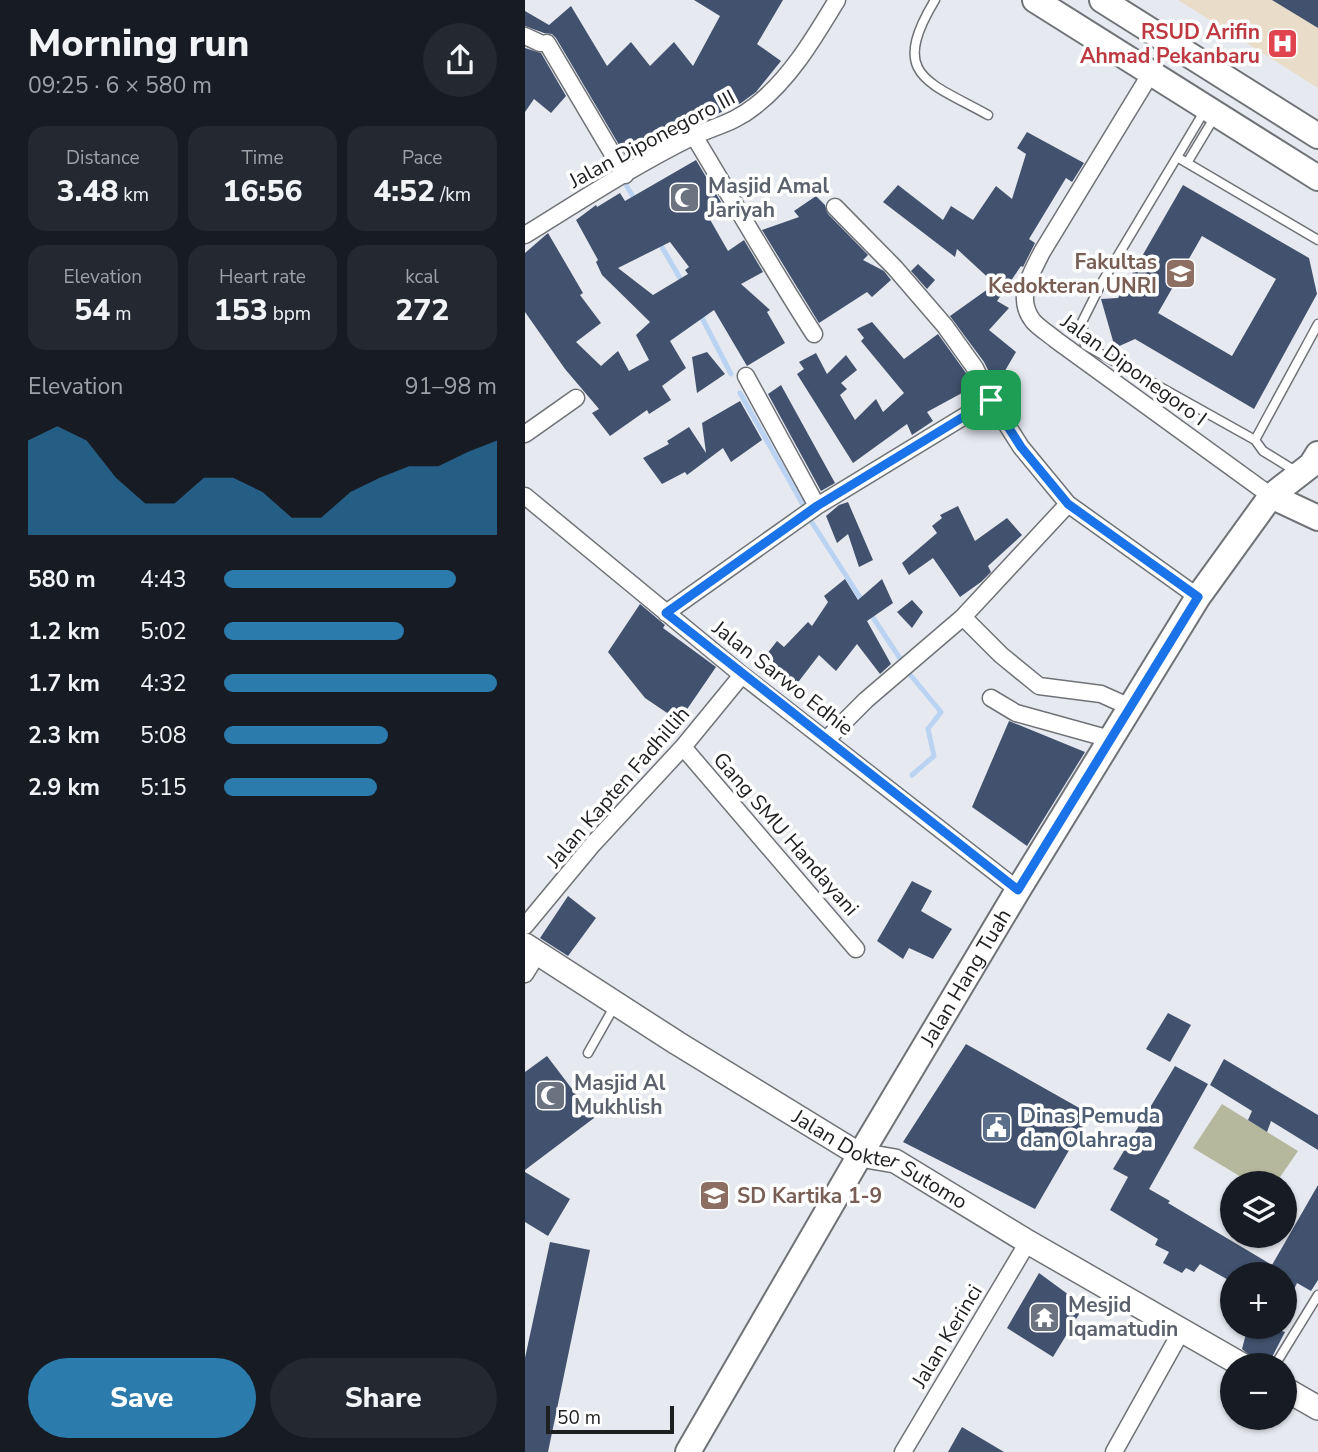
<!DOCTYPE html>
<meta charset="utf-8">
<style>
:root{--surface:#171b24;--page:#242831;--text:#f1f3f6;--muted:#9ea1a6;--accent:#2c7bad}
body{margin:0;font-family:"Nunito Sans",sans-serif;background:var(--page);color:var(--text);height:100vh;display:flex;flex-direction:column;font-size:26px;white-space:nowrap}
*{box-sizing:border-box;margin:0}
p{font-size:23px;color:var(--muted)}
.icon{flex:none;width:38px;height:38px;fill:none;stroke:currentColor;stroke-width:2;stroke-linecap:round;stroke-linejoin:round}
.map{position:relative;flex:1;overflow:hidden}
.drawer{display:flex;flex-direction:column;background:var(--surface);width:525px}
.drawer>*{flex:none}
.tools{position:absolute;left:695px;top:1171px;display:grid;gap:14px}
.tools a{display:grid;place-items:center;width:77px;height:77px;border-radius:50%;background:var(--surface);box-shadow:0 2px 5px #0004;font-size:35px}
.scale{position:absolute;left:21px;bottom:18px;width:128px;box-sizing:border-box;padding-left:7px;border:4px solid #1e1f21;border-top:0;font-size:19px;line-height:24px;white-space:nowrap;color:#1e1f21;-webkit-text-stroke:5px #fff;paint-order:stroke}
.pin{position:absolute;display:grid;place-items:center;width:60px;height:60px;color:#fff;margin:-30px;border-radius:14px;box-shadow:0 4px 10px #0006}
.round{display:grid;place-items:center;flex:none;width:74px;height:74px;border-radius:37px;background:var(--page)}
.headline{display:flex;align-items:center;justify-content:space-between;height:119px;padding:0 28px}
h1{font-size:38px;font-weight:800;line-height:52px}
.figures{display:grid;grid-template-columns:repeat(3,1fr);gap:10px;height:119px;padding:7px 28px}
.figures div{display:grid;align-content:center;border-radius:18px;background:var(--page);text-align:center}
.figures b{font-size:30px;font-weight:800}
.figures small{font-size:19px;font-weight:400}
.figures p{font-size:19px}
.chart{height:196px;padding:14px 28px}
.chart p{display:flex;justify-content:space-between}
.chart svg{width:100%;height:126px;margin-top:7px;fill:var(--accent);opacity:.7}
.button{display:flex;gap:14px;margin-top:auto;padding:14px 28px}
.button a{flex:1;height:80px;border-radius:42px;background:var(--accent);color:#fff;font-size:28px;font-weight:800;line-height:80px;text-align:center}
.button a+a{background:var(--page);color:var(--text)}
ul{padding:0 28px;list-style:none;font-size:23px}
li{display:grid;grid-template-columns:112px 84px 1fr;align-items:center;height:52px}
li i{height:18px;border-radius:9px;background:var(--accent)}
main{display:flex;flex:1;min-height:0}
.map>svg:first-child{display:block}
.medical{fill:#e9ddc9}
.green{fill:#b6b89d}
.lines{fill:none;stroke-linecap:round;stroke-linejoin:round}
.stream{stroke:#bbd3f2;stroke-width:5}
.building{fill:#42526e;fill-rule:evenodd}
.service-casing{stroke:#6f7276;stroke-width:11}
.minor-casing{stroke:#6f7276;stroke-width:19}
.secondary-casing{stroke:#6f7276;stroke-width:26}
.primary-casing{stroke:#6f7276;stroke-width:28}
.service{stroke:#fff;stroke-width:8}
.minor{stroke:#fff;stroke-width:16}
.secondary{stroke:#fff;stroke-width:23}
.primary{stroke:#fff;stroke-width:24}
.route-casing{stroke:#fff;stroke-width:14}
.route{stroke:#1a73e8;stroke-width:9}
.labels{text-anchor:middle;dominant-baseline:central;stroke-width:7;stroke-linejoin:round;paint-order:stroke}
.health-label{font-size:21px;font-weight:bold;fill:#be3a42;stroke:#fff;text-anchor:end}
.street-label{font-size:21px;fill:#1e1f21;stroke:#fff}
.worship-label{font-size:21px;font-weight:bold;fill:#5b616d;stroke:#fff;text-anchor:start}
.education-label{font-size:21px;font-weight:bold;fill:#785e54;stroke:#fff;text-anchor:end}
.service-label{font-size:21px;font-weight:bold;fill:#4e5e75;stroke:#fff;text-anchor:start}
</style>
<main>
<section class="drawer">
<div class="headline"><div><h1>Morning run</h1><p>09:25 · 6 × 580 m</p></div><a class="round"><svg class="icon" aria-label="share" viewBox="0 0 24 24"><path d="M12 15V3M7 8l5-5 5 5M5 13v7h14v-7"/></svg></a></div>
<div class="figures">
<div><p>Distance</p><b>3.48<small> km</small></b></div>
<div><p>Time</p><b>16:56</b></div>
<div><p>Pace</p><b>4:52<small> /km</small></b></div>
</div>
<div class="figures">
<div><p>Elevation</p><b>54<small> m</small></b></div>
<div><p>Heart rate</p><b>153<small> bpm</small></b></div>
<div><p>kcal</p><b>272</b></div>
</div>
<div class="chart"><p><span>Elevation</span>91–98 m</p>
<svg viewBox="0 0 160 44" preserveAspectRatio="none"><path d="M0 44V11L10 6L20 11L30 24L40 33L50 33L60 24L70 24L80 29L90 38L100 38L110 29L120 24L130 20L140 20L150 15L160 11V44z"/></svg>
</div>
<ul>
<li><b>580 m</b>4:43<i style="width:85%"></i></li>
<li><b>1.2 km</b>5:02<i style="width:66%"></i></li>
<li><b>1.7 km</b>4:32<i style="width:100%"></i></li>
<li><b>2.3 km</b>5:08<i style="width:60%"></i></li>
<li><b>2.9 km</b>5:15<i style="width:56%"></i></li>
</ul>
<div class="button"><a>Save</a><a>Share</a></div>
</section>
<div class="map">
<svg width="793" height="1452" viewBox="0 0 793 1452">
<rect width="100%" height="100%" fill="#e6e9ef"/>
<!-- medical -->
<path class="medical" d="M653,0H793V88Z"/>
<!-- green -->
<path class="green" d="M697,1104L773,1151L751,1183H726L668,1148Z"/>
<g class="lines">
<!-- stream -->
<path class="stream" d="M97,178L110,200
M134,242L159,285
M174,312L206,374
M215,393L277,503
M286,521L338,602
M345,613L378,663
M383,672L416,712L403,729L409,756L387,775"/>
</g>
<!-- building -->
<path class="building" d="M169,0H258L232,44L256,61L231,92L216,103L162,128L103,160L31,38L27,34L19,33L0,26V11L24,25L46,6L82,66L106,42L125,66L149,42L168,66L195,16Z
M747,0H793V28Z
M0,48L16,53L41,96L26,113L9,99L0,112Z
M502,132L559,163L547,182L541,178L504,239L510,243L498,267L496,266L472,301L484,308L464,330L491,352L471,386L459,362L425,316L470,284L432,249L430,257L358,202L373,185L418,220L426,206L448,220L471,186L487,199L501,154L492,148Z
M171,160L199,207L183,216L203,251L219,240L238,272L216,284L245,310L242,312L260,343L222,366L189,310L145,341L161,368L137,386L146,400L124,414L122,410L85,436L67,413L74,409L40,369L0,312V253L23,233L58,293L55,295L76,323L51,342L76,366L93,351L104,371L124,360L111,335L125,322L77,275L71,262L73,260L51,220L71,205L72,207L95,193L100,201ZM145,242L164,267L160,270L163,274L128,295L93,268Z
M658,185L784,258L792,294L729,409L610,339L590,348L576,299L593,298ZM677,236L751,279L707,356L633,313Z
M291,196L300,205L303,214L343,255L338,260L359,271L366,280L347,297L342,292L294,323L237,230L274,217L269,211Z
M393,264L410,280L402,289L386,271Z
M347,322L379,359L413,334L441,373L448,387L402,412L408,421L387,435L382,424L328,463L272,374L279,369L274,362L291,353L302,374L321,355L332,370L316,383L322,389L315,395L330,420L351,399L358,412L379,393L336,341L339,338L332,329Z
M182,352L200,374L172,393L167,357Z
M256,385L310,483L296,491L243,394Z
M215,401L237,440L206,462L198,448L162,475L160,472L137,484L118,458L144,444L142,441L164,427L181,453L177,423Z
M323,502L348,560L334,567L323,534L312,543L301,516L314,505Z
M433,506L450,541L482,518L497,535L463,566L466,572L456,582L435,597L408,558L384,575L377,563L412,533L407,526L417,518L415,515Z
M320,579L333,600L357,579L368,603L342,621L366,664L355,674L332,644L311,671L294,655L271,685L238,659L252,641L259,647L283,622L287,626L303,602L299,596Z
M387,600L398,612L387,628L372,612Z
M115,604L140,625L138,628L191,667L154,721L120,698L83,652Z
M484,721L560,752L502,846L447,807Z
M387,881L407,891L396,911L427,929L408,959L384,948L378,959L352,941Z
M43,896L71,918L43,956L15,938Z
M643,1013L666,1025L645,1062L621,1049Z
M441,1044L565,1114L510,1209L378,1142Z
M22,1056L69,1118L0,1170V1072Z
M699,1059L793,1115V1150L746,1121L742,1132L723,1120L727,1111L685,1085Z
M650,1066L683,1084L624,1189L645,1201L643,1203L747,1265L793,1185V1280L786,1291L772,1283L760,1308V1274H707V1282L675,1264L669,1272L661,1268L657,1273L638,1263L644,1252L630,1245L633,1239L585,1210L603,1177L588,1169Z
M0,1172L45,1199L23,1236L0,1222Z
M25,1242L65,1250L23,1452H0V1358Z
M514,1273L559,1306L528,1357L482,1328Z
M723,1326H742L760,1332L745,1361L730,1360L717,1349Z
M437,1427L479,1452H423Z"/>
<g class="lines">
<defs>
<path id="service" d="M410,0C364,76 402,81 463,115
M680,110L652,157L793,240
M652,157L576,284L557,322L560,345L730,440L738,451L772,472
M662,163L689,118
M730,440L793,324
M63,1053L89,1007
M750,1365L793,1295"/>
<path id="minor" d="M0,36L15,43
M22,43L100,175
M626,73L517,252C506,274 490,298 508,321C514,328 524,334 531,340L746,496
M169,136C209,202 247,269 289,334
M310,207L370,268L420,326L450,368L466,400L496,447L543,504L673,597
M0,235C55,201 110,165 167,137C190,126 209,123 230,106C265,79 289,38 312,0
M221,376L292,506
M0,434L51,398
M0,496L217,675L493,890
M141,613L292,506L466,400
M438,617L476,655L514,686L576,694L605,707
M466,698L491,713L585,739
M302,739L341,700L438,617L543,504
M158,747L331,949
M0,926L68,844L158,747L217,675
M0,974L13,953
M378,1452L503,1242
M589,1452L657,1330"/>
<g id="secondary">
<path id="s1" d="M0,945L152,1043L335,1155L370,1161L503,1242L717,1365"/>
<path d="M760,1389L793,1408"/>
</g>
<g id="primary">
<path d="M510,0L793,178"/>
<path d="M577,0L793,136"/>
<path d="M746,496L793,518"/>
<path id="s2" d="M163,1452L335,1155L493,890L673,597L746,496L786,465L793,454"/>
</g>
</defs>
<!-- service casing -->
<use href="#service" class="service-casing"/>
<!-- minor casing -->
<use href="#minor" class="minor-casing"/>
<!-- secondary casing -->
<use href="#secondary" class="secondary-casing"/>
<!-- primary casing -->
<use href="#primary" class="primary-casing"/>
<!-- service -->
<use href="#service" class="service"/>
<!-- minor -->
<use href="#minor" class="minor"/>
<!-- secondary -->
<use href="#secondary" class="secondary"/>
<!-- primary -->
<use href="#primary" class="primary"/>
</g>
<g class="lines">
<defs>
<path id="route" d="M466,400L496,447L543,504L673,597L493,890L141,613L292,506Z"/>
</defs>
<!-- route casing -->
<use href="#route" class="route-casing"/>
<!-- route -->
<use href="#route" class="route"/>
</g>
<!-- icons -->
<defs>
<symbol id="hospital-square" viewBox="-11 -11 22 22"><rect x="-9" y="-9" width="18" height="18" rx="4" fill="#e0444e" stroke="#fff"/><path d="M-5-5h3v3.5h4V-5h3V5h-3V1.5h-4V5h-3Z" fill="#fff"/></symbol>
<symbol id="mosque-square" viewBox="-11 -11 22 22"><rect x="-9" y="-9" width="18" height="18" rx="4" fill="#6b7280" stroke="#fff"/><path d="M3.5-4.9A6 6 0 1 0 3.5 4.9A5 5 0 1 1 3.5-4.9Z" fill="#fff"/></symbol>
<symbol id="university-square" viewBox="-11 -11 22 22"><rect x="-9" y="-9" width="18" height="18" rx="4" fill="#8d6e63" stroke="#fff"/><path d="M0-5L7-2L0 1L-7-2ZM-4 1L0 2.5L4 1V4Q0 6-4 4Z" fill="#fff"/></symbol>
<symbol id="civic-square" viewBox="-11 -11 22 22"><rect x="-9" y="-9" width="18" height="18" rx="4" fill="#5c6f8a" stroke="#fff"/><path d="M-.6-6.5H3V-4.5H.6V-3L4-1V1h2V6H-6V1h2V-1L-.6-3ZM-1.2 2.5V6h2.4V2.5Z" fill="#fff"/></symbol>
<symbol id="school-square" viewBox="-11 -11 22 22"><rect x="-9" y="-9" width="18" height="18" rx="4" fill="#8d6e63" stroke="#fff"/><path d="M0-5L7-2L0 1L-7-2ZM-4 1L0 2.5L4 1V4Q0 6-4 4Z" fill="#fff"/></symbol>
<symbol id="temple-square" viewBox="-11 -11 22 22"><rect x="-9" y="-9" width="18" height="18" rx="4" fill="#6b7280" stroke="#fff"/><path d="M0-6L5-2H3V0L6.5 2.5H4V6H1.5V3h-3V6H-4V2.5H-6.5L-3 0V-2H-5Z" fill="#fff"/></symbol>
</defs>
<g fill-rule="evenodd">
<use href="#hospital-square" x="740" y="26" width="35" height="35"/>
<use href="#mosque-square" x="142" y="180" width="35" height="35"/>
<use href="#university-square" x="638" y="256" width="35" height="35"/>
<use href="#mosque-square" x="8" y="1078" width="35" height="35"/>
<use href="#civic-square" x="454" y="1110" width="35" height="35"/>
<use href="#school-square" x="172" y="1178" width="35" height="35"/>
<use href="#temple-square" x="502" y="1300" width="35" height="35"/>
</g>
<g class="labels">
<!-- health labels -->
<g class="health-label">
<text x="735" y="32">RSUD Arifin<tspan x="735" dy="24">Ahmad Pekanbaru</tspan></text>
</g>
<!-- street labels -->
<g class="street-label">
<text transform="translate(127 139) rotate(-28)">Jalan Diponegoro III</text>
<text transform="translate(609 370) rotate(36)">Jalan Diponegoro I</text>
<text transform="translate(258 678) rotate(38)">Jalan Sarwo Edhie</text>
<text transform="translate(93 787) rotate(-49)">Jalan Kapten Fadhillih</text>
<text transform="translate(261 834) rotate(49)">Gang SMU Handayani</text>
<text stroke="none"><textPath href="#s2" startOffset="550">Jalan Hang Tuah</textPath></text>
<text stroke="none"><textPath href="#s1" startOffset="416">Jalan Dokter Sutomo</textPath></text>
<text transform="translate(422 1336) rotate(-59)">Jalan Kerinci</text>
</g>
<!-- worship labels -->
<g class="worship-label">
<text x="183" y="186">Masjid Amal<tspan x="183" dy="24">Jariyah</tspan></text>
<text x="49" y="1083">Masjid Al<tspan x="49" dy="24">Mukhlish</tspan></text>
<text x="543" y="1305">Mesjid<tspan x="543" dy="24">Iqamatudin</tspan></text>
</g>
<!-- education labels -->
<g class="education-label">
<text x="632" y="262">Fakultas<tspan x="632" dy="24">Kedokteran UNRI</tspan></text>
<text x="212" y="1196" text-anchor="start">SD Kartika 1-9</text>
</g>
<!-- service labels -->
<g class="service-label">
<text x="495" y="1116">Dinas Pemuda<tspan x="495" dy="24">dan Olahraga</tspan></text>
</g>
</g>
</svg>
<div class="tools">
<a><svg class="icon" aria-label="layers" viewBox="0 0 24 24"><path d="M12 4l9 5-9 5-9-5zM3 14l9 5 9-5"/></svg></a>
<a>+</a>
<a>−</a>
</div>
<div class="scale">50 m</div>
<div class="pin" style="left:466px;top:400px;background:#1e9e55"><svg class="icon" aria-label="arrive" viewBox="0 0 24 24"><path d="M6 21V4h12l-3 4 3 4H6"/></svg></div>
</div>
</main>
